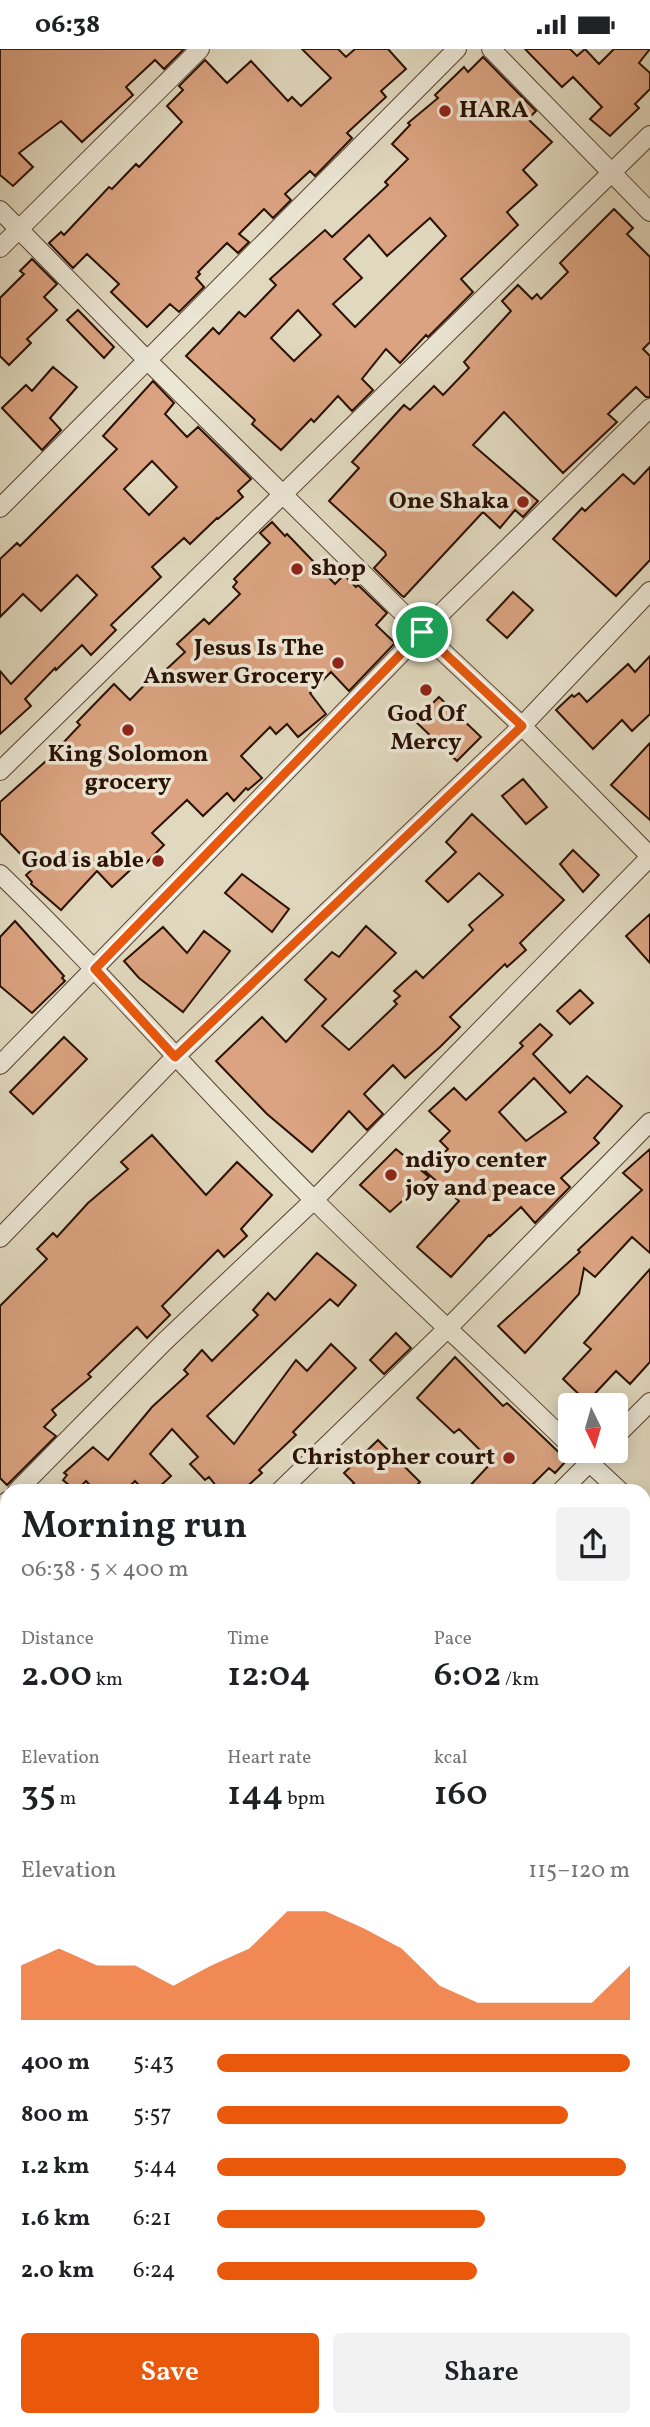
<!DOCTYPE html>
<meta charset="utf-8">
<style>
:root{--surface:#fff;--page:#f2f2f2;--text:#202124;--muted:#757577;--accent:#ea580c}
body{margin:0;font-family:Vollkorn,serif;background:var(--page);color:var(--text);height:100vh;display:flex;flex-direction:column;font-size:26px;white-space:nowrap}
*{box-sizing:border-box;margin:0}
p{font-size:23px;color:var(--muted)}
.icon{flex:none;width:38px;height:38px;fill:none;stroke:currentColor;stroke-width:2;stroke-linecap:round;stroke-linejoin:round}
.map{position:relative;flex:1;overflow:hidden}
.drawer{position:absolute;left:0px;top:1435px;width:651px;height:943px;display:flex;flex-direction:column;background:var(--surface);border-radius:21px 21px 0 0;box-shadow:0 4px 18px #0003}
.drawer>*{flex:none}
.needle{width:46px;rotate:175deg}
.buttons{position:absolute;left:558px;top:1344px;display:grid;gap:14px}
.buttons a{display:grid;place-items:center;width:70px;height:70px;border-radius:7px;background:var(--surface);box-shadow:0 4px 18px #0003;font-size:35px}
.pin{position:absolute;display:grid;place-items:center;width:60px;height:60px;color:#fff;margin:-30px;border:4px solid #fff;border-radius:50%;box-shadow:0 2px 7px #0007}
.round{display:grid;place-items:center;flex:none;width:74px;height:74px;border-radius:7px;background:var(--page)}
.head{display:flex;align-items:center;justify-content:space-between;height:119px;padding:0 21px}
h1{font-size:38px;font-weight:600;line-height:52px}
.figures{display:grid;grid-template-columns:repeat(3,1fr);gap:10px;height:119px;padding:7px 21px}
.figures div{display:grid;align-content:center}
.figures b{font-size:35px;font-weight:600}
.figures small{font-size:19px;font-weight:400}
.figures p{font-size:19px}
.chart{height:196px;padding:14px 21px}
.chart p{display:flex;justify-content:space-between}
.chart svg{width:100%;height:126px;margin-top:7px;fill:var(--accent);opacity:.7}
.button{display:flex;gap:14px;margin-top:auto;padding:14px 21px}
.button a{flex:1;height:80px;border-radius:7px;background:var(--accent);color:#fff;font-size:28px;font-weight:600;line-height:80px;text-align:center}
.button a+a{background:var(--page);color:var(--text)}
ul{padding:0 21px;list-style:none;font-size:23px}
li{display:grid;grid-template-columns:112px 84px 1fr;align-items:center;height:52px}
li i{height:18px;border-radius:9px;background:var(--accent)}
.status{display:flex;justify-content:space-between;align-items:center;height:49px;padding:0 35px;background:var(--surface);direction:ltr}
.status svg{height:19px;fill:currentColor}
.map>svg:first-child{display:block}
.building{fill:#dba381;stroke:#2a1103;stroke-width:2;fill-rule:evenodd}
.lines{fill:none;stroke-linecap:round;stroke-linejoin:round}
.minor-casing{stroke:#584332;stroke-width:20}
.minor{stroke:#ece6d5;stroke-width:18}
.route-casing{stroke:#fff;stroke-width:14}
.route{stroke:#ea580c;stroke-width:9}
.poi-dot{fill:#8f2418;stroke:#ece6d5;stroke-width:2.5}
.labels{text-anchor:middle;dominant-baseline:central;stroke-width:7;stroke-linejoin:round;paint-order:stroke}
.poi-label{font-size:24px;font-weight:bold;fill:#2a1103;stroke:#ece6d5;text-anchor:end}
</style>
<div class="status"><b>06:38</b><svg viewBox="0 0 49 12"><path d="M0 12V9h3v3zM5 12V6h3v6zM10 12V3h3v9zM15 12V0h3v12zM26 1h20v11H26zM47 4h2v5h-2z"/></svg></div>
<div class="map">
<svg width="650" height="2378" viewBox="0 0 650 2378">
<rect width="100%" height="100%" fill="#e1d9bf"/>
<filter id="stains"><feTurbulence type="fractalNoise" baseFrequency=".00286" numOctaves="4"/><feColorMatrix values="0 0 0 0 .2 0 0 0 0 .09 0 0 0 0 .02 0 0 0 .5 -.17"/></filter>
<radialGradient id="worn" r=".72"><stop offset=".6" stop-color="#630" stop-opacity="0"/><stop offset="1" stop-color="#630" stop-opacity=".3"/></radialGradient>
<!-- building -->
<path class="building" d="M0,0H184L164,20L155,11L126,38L133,46L82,93L61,72L19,104L33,118L13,137L0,126Z
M302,0H338L346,8L355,0H388L406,20L381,42L386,48L347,84L352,89L315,127L310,122L285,145L291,151L273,169L264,160L239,185L249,193L238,204L227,194L198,223L200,225L196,229L204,238L179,263L170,255L147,278L111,243L119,235L87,205L73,219L49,194L61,183L64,186L109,138L112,140L136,115L139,118L182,73L167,57L183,41L179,37L205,11L227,34L251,12L288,52L292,48L301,57L331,29Z
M525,0H570L577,7L585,0L599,15L614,0H650L639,14L650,24V40L635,55L639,59L610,87L590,70L602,58L573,28L562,38Z
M483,8L536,62L528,70L552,93L523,121L537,136L507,163L518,176L461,230L473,243L428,288L426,286L400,314L386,300L362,330L373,341L352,362L338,347L314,373L311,370L281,401L252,375L255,371L186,307L213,279L219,285L239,263L245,268L276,236L270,230L325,181L332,188L388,136L385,133L408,110L392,95L410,76L408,74L438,49L435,46L464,18L468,23ZM430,169L446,187L355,278L333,255L362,229L344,210L369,186L387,207ZM298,261L321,286L294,312L271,289Z
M614,160L633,179L627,185L650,208V293L643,300L650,307V348H646L636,338L608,365L617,373L563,424L504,363L473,396L538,452L523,468L515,461L500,479L483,463L404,548L402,547L374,519L386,506L385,503L329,452L359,419L352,413L404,356L410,361L434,337L443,346L469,319L464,313L511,262L502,252L518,236L532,250L537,245L541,250L568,223L560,214Z
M32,210L57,235L44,248L57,261L27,290L31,294L9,316L0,307V249L24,225L20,222Z
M78,261L114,298L104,309L67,271Z
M53,318L77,338L50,369L61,381L42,401L2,359L26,336L32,342Z
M153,332L174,354L165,365L187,388L198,378L251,430L238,442L243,448L218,470L217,469L190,495L184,489L152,518L161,528L111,576L116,581L91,606L82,596L56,621L55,619L25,650L31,657L0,685V622L11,635L97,546L77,526L41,562L23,545L0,568V510L17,494L20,497L117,400L103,387ZM152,412L177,438L149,466L124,440Z
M650,418V511L616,547L553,490L582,459L585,462L623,425L634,435Z
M272,473L285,487L287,485L335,535L344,526L356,538L358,536L387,564L376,576L395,594L349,642L331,623L310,644L326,665L298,688L287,675L276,685L270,678L241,707L262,729L248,741L246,739L234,752L227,744L203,767L187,751L152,784L164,796L144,816L140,812L112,838L97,822L61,861L31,835L32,833L26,826L34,819L0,784V753L46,712L80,676L77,673L114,635L130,651L154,626L157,629L185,603L177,595L204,570L209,575L240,545L233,538L237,533L234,530L270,494L260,484Z
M513,543L533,561L507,589L487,571Z
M650,607V665L632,682L622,671L593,700L556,661L572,646L574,648L579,644L587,653L628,615L635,623Z
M439,648L481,688L457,712L415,672Z
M650,694V771L611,736Z
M523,730L547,758L526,775L502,747Z
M472,765L564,851L520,894L526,901L507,918L505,915L450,968L460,978L440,998L405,1029L393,1016L364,1045L383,1065L367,1081L349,1062L312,1103L267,1065L216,1012L262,968L286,993L326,950L305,931L332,903L339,908L366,877L396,904L322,977L349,1001L397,955L394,952L400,947L394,942L416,922L423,929L473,881L469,876L503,846L479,824L448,853L426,832L456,803L446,793Z
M573,801L599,826L583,843L560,815Z
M242,825L289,860L272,883L225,844Z
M650,865V914L626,887Z
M15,872L64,927L62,929L65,932L32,964L0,937V888Z
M163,878L187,904L204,882L230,902L183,963L139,929L124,912Z
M580,941L593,954L570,975L557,962Z
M540,975L552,986L533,1005L570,1044L587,1027L622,1057L594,1089L599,1094L561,1129L570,1138L535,1174L521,1158L490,1187L489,1186L451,1228L417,1198L459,1152L425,1122L448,1100L440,1092L450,1082L429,1062L454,1039L466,1051L523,997L520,994ZM534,1029L566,1063L526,1092L499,1063Z
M64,988L87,1010L33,1065L10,1043Z
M152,1086L206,1146L237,1113L272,1146L241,1180L247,1187L224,1208L218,1201L162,1257L170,1266L147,1289L137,1278L88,1325L91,1328L52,1361L56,1366L44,1378L56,1387L7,1436L0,1429V1257L47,1210L37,1200L53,1184L57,1188L88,1154L128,1120L121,1113Z
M396,1100L429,1128L390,1163L360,1136Z
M650,1100V1204L632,1188L595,1228L584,1219L579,1245L525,1304L498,1277L580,1203L578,1201L642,1141L623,1124Z
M317,1204L356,1236L338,1257L330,1250L207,1367L234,1395L296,1311L307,1322L331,1295L356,1319L293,1383L296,1386L259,1421L262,1424L242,1442H220L209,1428L205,1431L190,1415L198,1408L172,1380L150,1405L171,1427L155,1442H144L135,1432L125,1442H95L86,1432L76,1442L63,1431L67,1426L64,1424L93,1398L108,1411L152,1358L188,1325L184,1321L202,1301L212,1312L258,1266L253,1261L268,1244L275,1251Z
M650,1220V1313L630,1335L616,1322L587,1353L563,1330L591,1300L584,1294Z
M396,1284L411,1299L384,1325L370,1311Z
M455,1308L503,1357L507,1354L567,1411L555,1424L549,1419L526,1442H465L492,1413L459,1380L454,1384L417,1349Z
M378,1391L420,1433L411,1442H346L354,1434L344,1424Z"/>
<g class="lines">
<defs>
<path id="minor" d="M491,0L650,163
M0,161L147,311L422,583L522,677L650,807
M0,199L200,0
M0,459L457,0
M0,722L650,86
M0,825C108,929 206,1044 313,1150C397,1234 485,1313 570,1396
M0,1016L422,583L650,359
M0,1189L175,1008L522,677L650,542
M616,1387L650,1353
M577,1402L620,1442
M17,1442L164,1293L314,1151L650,808
M280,1442L449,1278L650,1073
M561,1442L601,1402
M0,1459L7,1452
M644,1466L650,1471
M0,1472L7,1478
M0,1503L7,1497
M644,1809L650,1805
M0,2000L7,1993
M644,2075L650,2074
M0,2340L7,2336
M0,2355H7
M644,2369H650"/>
</defs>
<!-- minor casing -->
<use href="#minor" class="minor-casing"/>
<!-- minor -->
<use href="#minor" class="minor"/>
</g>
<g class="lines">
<defs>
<path id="route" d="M422,583L522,677L175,1008L95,920Z"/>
</defs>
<!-- route casing -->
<use href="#route" class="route-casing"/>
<!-- route -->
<use href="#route" class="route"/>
</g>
<!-- markers -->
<g class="poi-dot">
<circle cx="445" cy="62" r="7"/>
<circle cx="523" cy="453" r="7"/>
<circle cx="297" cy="520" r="7"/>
<circle cx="338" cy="614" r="7"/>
<circle cx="426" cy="641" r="7"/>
<circle cx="128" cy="681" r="7"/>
<circle cx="158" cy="812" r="7"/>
<circle cx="391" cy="1126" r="7"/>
<circle cx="509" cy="1409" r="7"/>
</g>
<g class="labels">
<!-- poi labels -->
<g class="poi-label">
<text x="459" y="62" text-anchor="start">HARA</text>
<text x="509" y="453">One Shaka</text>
<text x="311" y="520" text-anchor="start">shop</text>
<text x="324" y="600">Jesus Is The<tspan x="324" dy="28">Answer Grocery</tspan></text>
<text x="426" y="666" text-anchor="middle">God Of<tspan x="426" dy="28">Mercy</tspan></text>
<text x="128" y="706" text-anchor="middle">King Solomon<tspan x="128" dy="28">grocery</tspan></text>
<text x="144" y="812">God is able</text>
<text x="405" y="1112" text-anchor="start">ndiyo center<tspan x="405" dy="28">joy and peace</tspan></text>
<text x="495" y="1409">Christopher court</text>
</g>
</g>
<rect width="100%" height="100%" filter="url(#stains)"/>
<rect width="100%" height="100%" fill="url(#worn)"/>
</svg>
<div class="buttons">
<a><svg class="needle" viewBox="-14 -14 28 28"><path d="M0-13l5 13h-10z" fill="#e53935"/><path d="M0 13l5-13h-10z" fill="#757577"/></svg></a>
</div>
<div class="pin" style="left:422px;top:583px;background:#1e9e55"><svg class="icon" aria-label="arrive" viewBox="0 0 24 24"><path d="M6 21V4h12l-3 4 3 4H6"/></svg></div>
<section class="drawer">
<div class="head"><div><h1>Morning run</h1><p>06:38 · 5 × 400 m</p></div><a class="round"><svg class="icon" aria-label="share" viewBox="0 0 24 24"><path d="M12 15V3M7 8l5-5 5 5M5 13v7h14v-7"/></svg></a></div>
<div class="figures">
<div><p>Distance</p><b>2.00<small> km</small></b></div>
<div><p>Time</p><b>12:04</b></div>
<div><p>Pace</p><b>6:02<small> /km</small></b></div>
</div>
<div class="figures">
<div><p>Elevation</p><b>35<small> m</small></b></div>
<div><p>Heart rate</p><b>144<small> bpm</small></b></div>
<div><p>kcal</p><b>160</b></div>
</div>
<div class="chart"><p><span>Elevation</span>115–120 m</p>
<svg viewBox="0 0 160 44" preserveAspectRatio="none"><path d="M0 44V25L10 19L20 25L30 25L40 32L50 25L60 19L70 6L80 6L90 12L100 19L110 32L120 38L130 38L140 38L150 38L160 25V44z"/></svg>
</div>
<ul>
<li><b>400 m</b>5:43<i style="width:100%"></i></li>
<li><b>800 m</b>5:57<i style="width:85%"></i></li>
<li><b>1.2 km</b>5:44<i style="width:99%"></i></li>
<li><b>1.6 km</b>6:21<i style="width:65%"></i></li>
<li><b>2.0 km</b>6:24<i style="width:63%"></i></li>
</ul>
<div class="button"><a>Save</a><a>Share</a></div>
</section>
</div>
